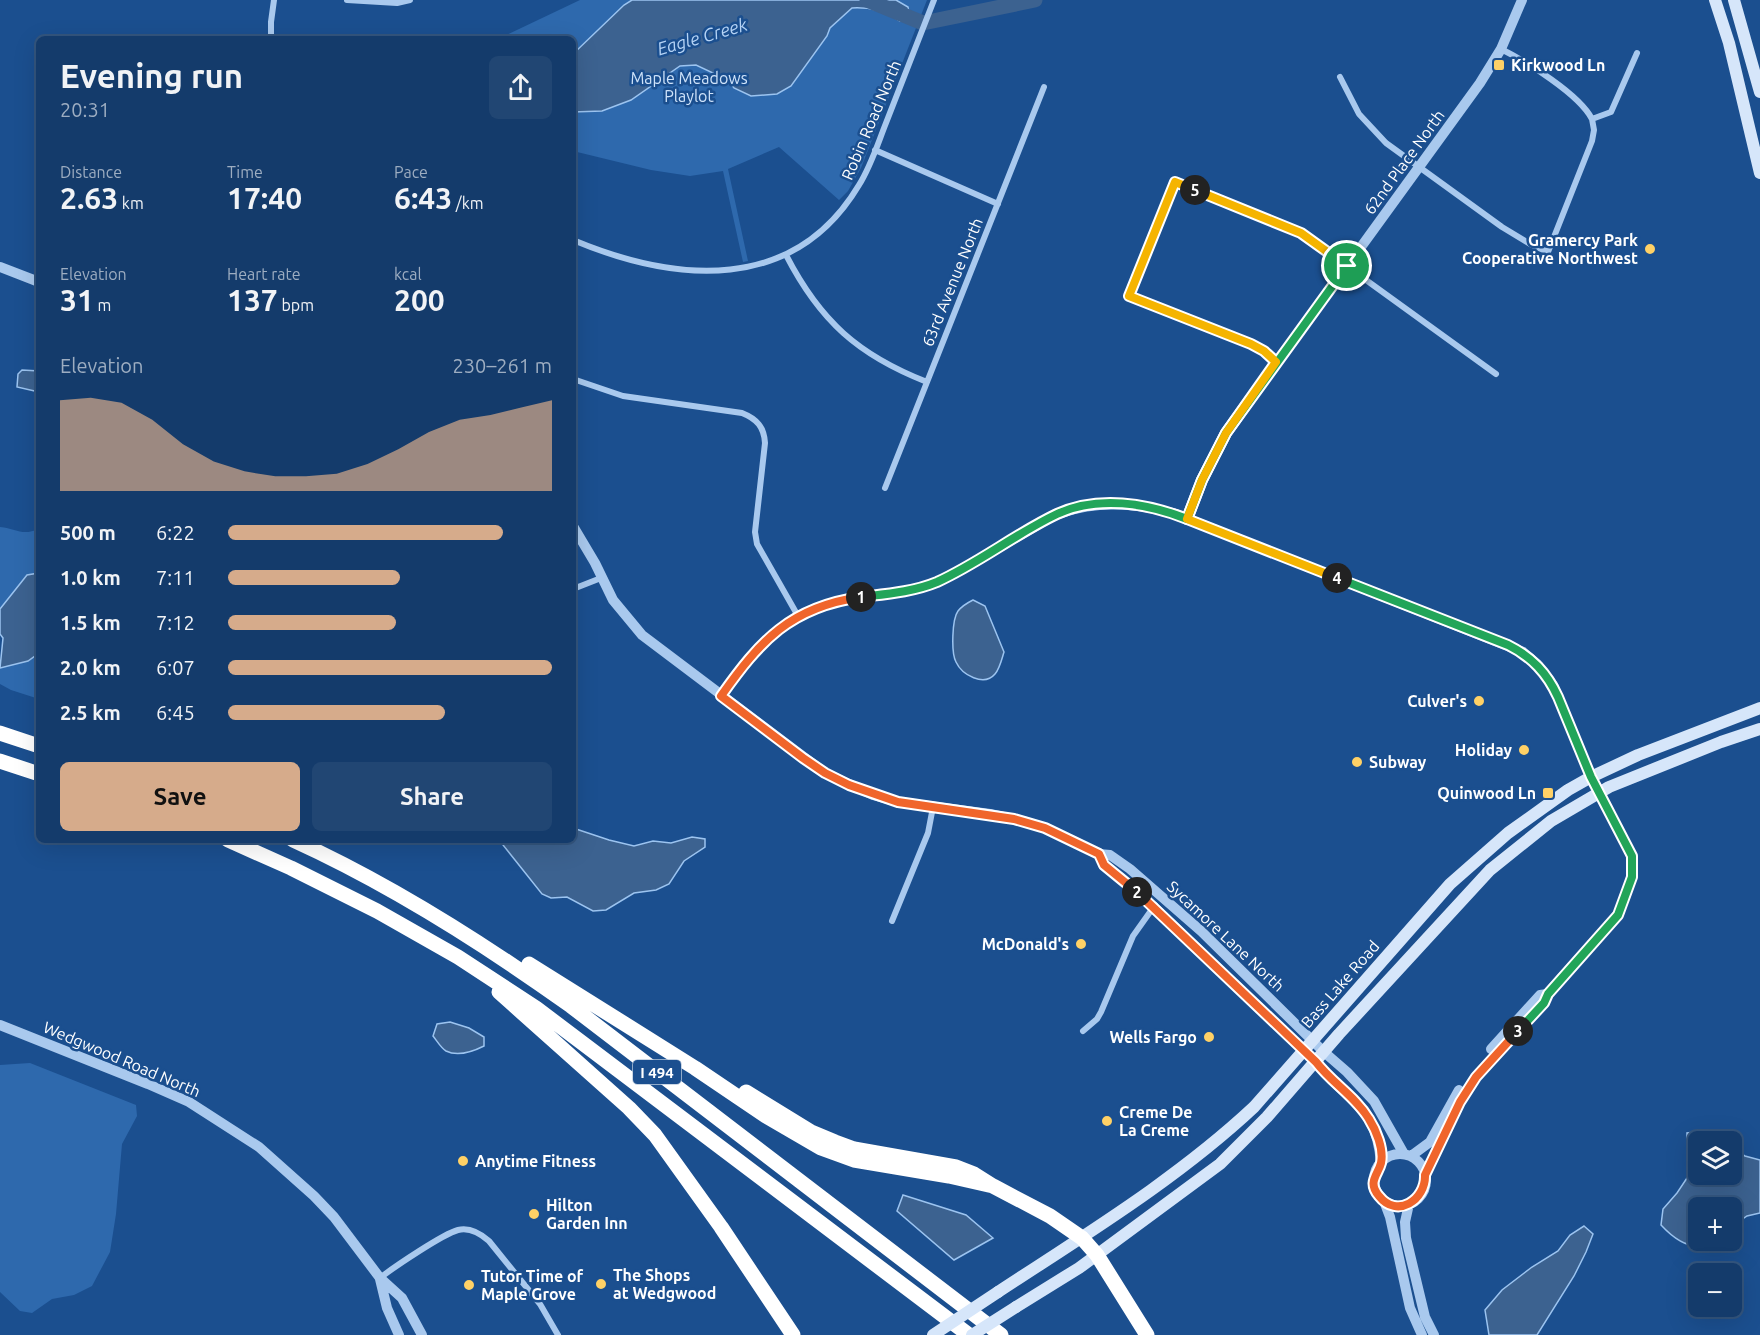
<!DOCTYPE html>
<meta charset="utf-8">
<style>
:root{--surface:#143b6b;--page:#214673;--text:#f1f3f6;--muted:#9dadc1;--line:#33557e;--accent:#d6ab8b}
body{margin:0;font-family:Ubuntu,sans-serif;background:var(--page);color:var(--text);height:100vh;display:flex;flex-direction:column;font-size:22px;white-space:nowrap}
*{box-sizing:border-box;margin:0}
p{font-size:20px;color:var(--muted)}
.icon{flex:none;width:33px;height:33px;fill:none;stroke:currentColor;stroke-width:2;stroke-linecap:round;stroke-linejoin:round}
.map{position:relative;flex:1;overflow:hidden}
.details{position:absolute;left:36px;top:36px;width:540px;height:807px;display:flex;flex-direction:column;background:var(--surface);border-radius:9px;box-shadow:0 6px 24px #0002,0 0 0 2px var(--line)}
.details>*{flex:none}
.fabs{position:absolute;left:1688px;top:1131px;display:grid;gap:12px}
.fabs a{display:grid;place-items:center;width:54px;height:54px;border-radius:9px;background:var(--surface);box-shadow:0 6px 24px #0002,0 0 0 2px var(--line);font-size:30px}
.pin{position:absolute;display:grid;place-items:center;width:51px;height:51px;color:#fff;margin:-26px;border:3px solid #fff;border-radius:50%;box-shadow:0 2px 6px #0007}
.km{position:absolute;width:30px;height:30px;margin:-15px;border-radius:50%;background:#222;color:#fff;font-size:16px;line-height:30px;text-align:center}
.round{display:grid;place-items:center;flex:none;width:63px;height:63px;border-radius:9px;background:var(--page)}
.overview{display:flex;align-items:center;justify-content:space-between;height:102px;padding:0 24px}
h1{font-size:33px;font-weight:600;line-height:45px}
.metrics{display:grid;grid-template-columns:repeat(3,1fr);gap:9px;height:102px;padding:6px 24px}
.metrics div{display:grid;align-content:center}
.metrics b{font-size:30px;font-weight:600}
.metrics small{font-size:16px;font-weight:400}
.metrics p{font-size:16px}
.chart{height:168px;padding:12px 24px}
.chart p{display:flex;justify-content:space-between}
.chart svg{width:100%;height:108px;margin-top:6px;fill:var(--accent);opacity:.7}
.primary-button{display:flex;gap:12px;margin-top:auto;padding:12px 24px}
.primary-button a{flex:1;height:69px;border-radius:9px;background:var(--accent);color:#111;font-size:24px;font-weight:600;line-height:69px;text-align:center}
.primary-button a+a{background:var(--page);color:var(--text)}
ul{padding:0 24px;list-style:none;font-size:20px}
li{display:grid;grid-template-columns:96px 72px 1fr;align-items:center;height:45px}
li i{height:15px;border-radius:8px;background:var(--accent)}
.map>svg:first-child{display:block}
.green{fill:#2e69ad}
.water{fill:#3c6290;stroke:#9cc4f0;stroke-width:1.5}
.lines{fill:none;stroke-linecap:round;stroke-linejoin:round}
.river{stroke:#3c6290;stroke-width:15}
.minor{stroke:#a9c9ee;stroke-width:6}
.tertiary{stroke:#a9c9ee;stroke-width:10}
.secondary{stroke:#d6e6fa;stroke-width:12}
.motorway{stroke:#fff;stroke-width:15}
.secondary-bridge{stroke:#d6e6fa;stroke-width:12}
.split-1-casing{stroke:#fff;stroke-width:12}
.split-2-casing{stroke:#fff;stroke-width:12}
.split-3-casing{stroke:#fff;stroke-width:12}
.split-4-casing{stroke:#fff;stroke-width:12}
.split-5-casing{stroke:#fff;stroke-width:12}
.split-6-casing{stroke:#fff;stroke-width:12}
.split-1{stroke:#22a559;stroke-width:8}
.split-2{stroke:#f0652b;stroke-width:8}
.split-3{stroke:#f0652b;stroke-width:8}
.split-4{stroke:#22a559;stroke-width:8}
.split-5{stroke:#f5b400;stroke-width:8}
.split-6{stroke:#f5b400;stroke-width:8}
.poi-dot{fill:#ffd166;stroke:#1b4f8f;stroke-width:2}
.labels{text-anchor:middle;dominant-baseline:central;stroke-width:5;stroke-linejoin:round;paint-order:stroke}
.shield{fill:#1b4f8f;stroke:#bbcadd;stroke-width:1.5}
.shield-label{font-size:15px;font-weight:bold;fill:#fff}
.poi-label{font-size:16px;font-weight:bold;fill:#fff;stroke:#1b4f8f;text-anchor:start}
.park-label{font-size:16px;fill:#cfe3fa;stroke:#1b4f8f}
.street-label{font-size:16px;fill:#fff;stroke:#1b4f8f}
.water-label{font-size:18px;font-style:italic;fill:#b5d3f5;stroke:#1b4f8f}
</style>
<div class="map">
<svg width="1760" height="1335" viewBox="0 0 1760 1335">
<rect width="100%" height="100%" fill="#1b4f8f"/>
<!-- green -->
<path class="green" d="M580,0H927L861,168L848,191L839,200L779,147L728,169L748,261L743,262L723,171L690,176L651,170L573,151V39H498Z
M0,527C17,529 22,536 39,529V573L27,575L0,609Z
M39,653V699L11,690L0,684V668L28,661Z
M30,1063L136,1105L137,1116L122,1144L116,1214L110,1252L92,1286L74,1295L52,1299L32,1313L20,1311L0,1292V1065Z"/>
<!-- water -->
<path class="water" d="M632,0H896L908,7L910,18L900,21C884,11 871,7 852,8L830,28L827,36L791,86L777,94L751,96L734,88L728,80L696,65L680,66L631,100L602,111L573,112V54L624,5Z
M22,370L39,371V392L17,387L18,374Z
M39,573V653L28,661L0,668L3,638L0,634V609L27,575Z
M973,600L985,606L1004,652C1002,658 1000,668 995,674C984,687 962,675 956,662C951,653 952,619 958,611C962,606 967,603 973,600Z
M573,828L609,840L634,846L653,841L671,843L692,837L705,839V847L684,861L669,884L656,890L634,893L606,910L593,911L567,897L551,898L542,894L503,845L502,840H573Z
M450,1022L469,1028L484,1037V1046C474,1051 458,1057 446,1051C441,1048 437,1041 433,1036L437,1024Z
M1706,1131L1720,1141L1698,1142V1174H1731V1148L1745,1156L1760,1160V1213L1747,1216L1731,1227V1208H1698V1240L1714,1241C1694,1254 1674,1239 1661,1225L1663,1209L1677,1193L1691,1172L1687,1152V1133Z
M903,1195L966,1215L993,1238L954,1260L897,1211Z
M1584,1226L1593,1234L1586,1252L1574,1276L1537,1335H1489L1485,1310L1502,1290L1532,1267L1558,1251L1570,1235Z"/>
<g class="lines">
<!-- river -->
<path class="river" d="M867,0L923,23L1035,0"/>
<!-- minor -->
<path class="minor" d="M347,0L397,3L410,0
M271,39V22L274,0
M1501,49C1527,62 1579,94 1592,119
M1340,77L1359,114L1386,143L1502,227L1530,244L1548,252L1592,141L1594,130L1592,119L1611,112L1637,53
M875,150L998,204
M573,240C676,283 794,294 859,185C871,166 878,143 886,123C902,82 918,41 934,0
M786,255C820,321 858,355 927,382
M1277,362L1264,351L1251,344L1129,296L1175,181L1301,233L1496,374
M573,379L623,396L742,413C757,419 764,427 765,443L755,532L757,544L798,616
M885,488L1044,87
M573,589L601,578
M892,921L928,833L933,807
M1083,1031L1097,1019L1101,1012L1133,936L1155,905
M380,1278C394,1267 443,1234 458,1230C470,1227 481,1234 489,1241L540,1304L558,1335"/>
<!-- tertiary -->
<path class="tertiary" d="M0,267L39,282
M1187,519L1202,480L1226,433L1480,83L1501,49L1522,0
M573,526L595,563L613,600L642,635L825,773L873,795L898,802L990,814L1026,822L1045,828L1099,854L1110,855L1130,869L1201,931L1324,1052L1347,1072L1374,1101L1404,1154
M721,696C759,643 789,608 857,598C884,593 911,593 937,582C969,568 998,547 1029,530C1039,524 1050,517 1061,513C1098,500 1136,503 1173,513L1523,652L1537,664L1553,685L1591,777L1632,856V877L1618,915L1547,994L1544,1003L1476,1077L1460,1102L1425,1175
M1099,854L1104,865L1154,907L1316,1062C1347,1103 1377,1104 1381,1164
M0,1025L148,1084L189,1102L259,1147L314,1196L334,1217L380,1278L402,1298L422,1335
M1491,1049L1540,995L1547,994
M1374 1180a26 26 0 1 1 52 0a26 26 0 1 1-52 0Z
M1411,1156L1430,1142L1459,1090
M1384,1201L1390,1217L1410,1308L1422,1335
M1409,1204L1405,1222L1406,1238L1425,1317L1434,1335
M380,1279L387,1308L399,1335"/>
<!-- secondary -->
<path class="secondary" d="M1715,0L1729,43L1760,173
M1734,0L1760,92
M998,1292C1086,1234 1177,1179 1254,1107L1450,884L1508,833L1568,790L1591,777L1638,755L1760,708
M1016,1307L1079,1268L1220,1164L1267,1117L1339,1034L1490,870L1551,821L1609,787L1721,742L1760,729"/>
<!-- motorway -->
<path class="motorway" d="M0,733L39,746
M0,761L39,774
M228,840L291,868L377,911L458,957L536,1008L969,1335
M293,840C392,885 483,943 571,1006L1001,1335
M529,964L695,1068L766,1116L821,1148L854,1160L949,1176L993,1186
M499,992L629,1108L655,1135L721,1227L793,1335
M746,1092L811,1132L835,1142L854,1149L956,1167L974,1174L993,1186L1050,1216L1082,1238L1097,1255L1147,1335"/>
<!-- secondary-bridge -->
<path class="secondary-bridge" d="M933,1335L998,1292
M972,1335L1016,1307"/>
</g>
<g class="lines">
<defs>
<path id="split-1" d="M861,597C886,594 913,592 937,582C979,563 1015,534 1057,514C1098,495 1147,503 1187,519L1202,480L1226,433L1347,266"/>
<path id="split-2" d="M861,597C790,607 760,641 721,696L803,758L825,773L849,785L898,802L1014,819L1045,828L1099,854L1104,865L1137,892"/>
<path id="split-3" d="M1137,892L1316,1062C1332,1083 1356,1097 1369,1119C1376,1130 1384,1149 1381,1163C1378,1175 1367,1182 1379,1196C1397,1219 1426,1200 1425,1175L1460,1102L1476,1077L1518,1031"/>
<path id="split-4" d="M1337,578L1508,645C1532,657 1547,673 1558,697L1591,777L1632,856V877L1618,915L1548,994L1544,1003L1518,1031"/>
<path id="split-5" d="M1195,190L1175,182L1129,296L1251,344L1264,351L1276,362L1226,433L1202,480L1187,519L1337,578"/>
<path id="split-6" d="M1195,190L1301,233L1347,266"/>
</defs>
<!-- split-1 casing -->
<use href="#split-1" class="split-1-casing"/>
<!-- split-2 casing -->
<use href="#split-2" class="split-2-casing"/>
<!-- split-3 casing -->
<use href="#split-3" class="split-3-casing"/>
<!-- split-4 casing -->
<use href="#split-4" class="split-4-casing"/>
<!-- split-5 casing -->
<use href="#split-5" class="split-5-casing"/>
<!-- split-6 casing -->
<use href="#split-6" class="split-6-casing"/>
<!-- split-1 -->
<use href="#split-1" class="split-1"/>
<!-- split-2 -->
<use href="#split-2" class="split-2"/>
<!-- split-3 -->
<use href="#split-3" class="split-3"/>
<!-- split-4 -->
<use href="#split-4" class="split-4"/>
<!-- split-5 -->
<use href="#split-5" class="split-5"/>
<!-- split-6 -->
<use href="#split-6" class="split-6"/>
</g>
<!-- markers -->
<g class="poi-dot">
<rect x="1493" y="59" width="12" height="12" rx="3"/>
<circle cx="1650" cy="249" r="6"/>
<circle cx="1479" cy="701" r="6"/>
<circle cx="1524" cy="750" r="6"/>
<circle cx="1357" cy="762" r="6"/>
<rect x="1542" y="787" width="12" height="12" rx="3"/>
<circle cx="1081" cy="944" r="6"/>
<circle cx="1209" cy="1037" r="6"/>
<circle cx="1107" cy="1121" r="6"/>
<circle cx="463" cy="1161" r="6"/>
<circle cx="534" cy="1214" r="6"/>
<circle cx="601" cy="1284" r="6"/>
<circle cx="469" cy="1285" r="6"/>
</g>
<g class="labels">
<!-- shield labels -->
<rect class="shield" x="633" y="1060" width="48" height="24" rx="4.5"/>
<g class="shield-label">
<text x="657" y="1072">I 494</text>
</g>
<!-- poi labels -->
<g class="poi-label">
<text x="1511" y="65">Kirkwood Ln</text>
<text x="1638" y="240" text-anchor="end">Gramercy Park<tspan x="1638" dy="18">Cooperative Northwest</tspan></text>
<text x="1467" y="701" text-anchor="end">Culver's</text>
<text x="1512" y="750" text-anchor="end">Holiday</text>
<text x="1369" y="762">Subway</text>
<text x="1536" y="793" text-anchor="end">Quinwood Ln</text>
<text x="1069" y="944" text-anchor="end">McDonald's</text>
<text x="1197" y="1037" text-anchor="end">Wells Fargo</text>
<text x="1119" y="1112">Creme De<tspan x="1119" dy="18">La Creme</tspan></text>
<text x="475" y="1161">Anytime Fitness</text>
<text x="546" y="1205">Hilton<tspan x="546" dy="18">Garden Inn</tspan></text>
<text x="613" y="1275">The Shops<tspan x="613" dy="18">at Wedgwood</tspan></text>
<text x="481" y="1276">Tutor Time of<tspan x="481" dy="18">Maple Grove</tspan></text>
</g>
<!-- park labels -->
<g class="park-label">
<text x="689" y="78">Maple Meadows<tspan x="689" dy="18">Playlot</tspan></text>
</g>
<!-- street labels -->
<g class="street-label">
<text transform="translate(871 120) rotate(-67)">Robin Road North</text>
<text transform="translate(1404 162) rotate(-54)">62nd Place North</text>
<text transform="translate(952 282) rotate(-68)">63rd Avenue North</text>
<text transform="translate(1226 936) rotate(43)">Sycamore Lane North</text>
<text transform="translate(1340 984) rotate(-49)">Bass Lake Road</text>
<text transform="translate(122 1059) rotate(23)">Wedgwood Road North</text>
</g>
<!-- water labels -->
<g class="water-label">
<text transform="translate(702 36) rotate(-16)">Eagle Creek</text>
</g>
</g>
</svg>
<div class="fabs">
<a><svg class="icon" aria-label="layers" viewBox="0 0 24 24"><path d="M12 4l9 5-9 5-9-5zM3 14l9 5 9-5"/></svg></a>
<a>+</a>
<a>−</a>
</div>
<div class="pin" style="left:1347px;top:266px;background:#1e9e55"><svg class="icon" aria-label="arrive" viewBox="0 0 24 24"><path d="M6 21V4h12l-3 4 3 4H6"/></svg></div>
<b class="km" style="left:861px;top:597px">1</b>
<b class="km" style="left:1137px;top:892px">2</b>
<b class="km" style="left:1518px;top:1031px">3</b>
<b class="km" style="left:1337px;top:578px">4</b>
<b class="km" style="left:1195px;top:190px">5</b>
<section class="details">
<div class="overview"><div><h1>Evening run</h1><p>20:31</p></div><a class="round"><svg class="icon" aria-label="share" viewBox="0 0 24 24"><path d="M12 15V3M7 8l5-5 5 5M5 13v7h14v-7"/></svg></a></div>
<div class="metrics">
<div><p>Distance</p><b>2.63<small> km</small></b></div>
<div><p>Time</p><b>17:40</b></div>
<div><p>Pace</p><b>6:43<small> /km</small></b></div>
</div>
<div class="metrics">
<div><p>Elevation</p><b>31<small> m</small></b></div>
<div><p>Heart rate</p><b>137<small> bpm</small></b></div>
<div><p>kcal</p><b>200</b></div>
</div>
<div class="chart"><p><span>Elevation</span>230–261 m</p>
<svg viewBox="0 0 160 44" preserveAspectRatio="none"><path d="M0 44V7L10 6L20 8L30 15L40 25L50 32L60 36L70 38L80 38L90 37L100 33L110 27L120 20L130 15L140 13L150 10L160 7V44z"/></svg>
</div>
<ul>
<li><b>500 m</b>6:22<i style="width:85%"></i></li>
<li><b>1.0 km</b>7:11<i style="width:53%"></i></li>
<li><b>1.5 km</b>7:12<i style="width:52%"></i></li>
<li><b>2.0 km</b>6:07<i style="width:100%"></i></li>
<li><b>2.5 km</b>6:45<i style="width:67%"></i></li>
</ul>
<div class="primary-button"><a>Save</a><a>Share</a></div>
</section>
</div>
